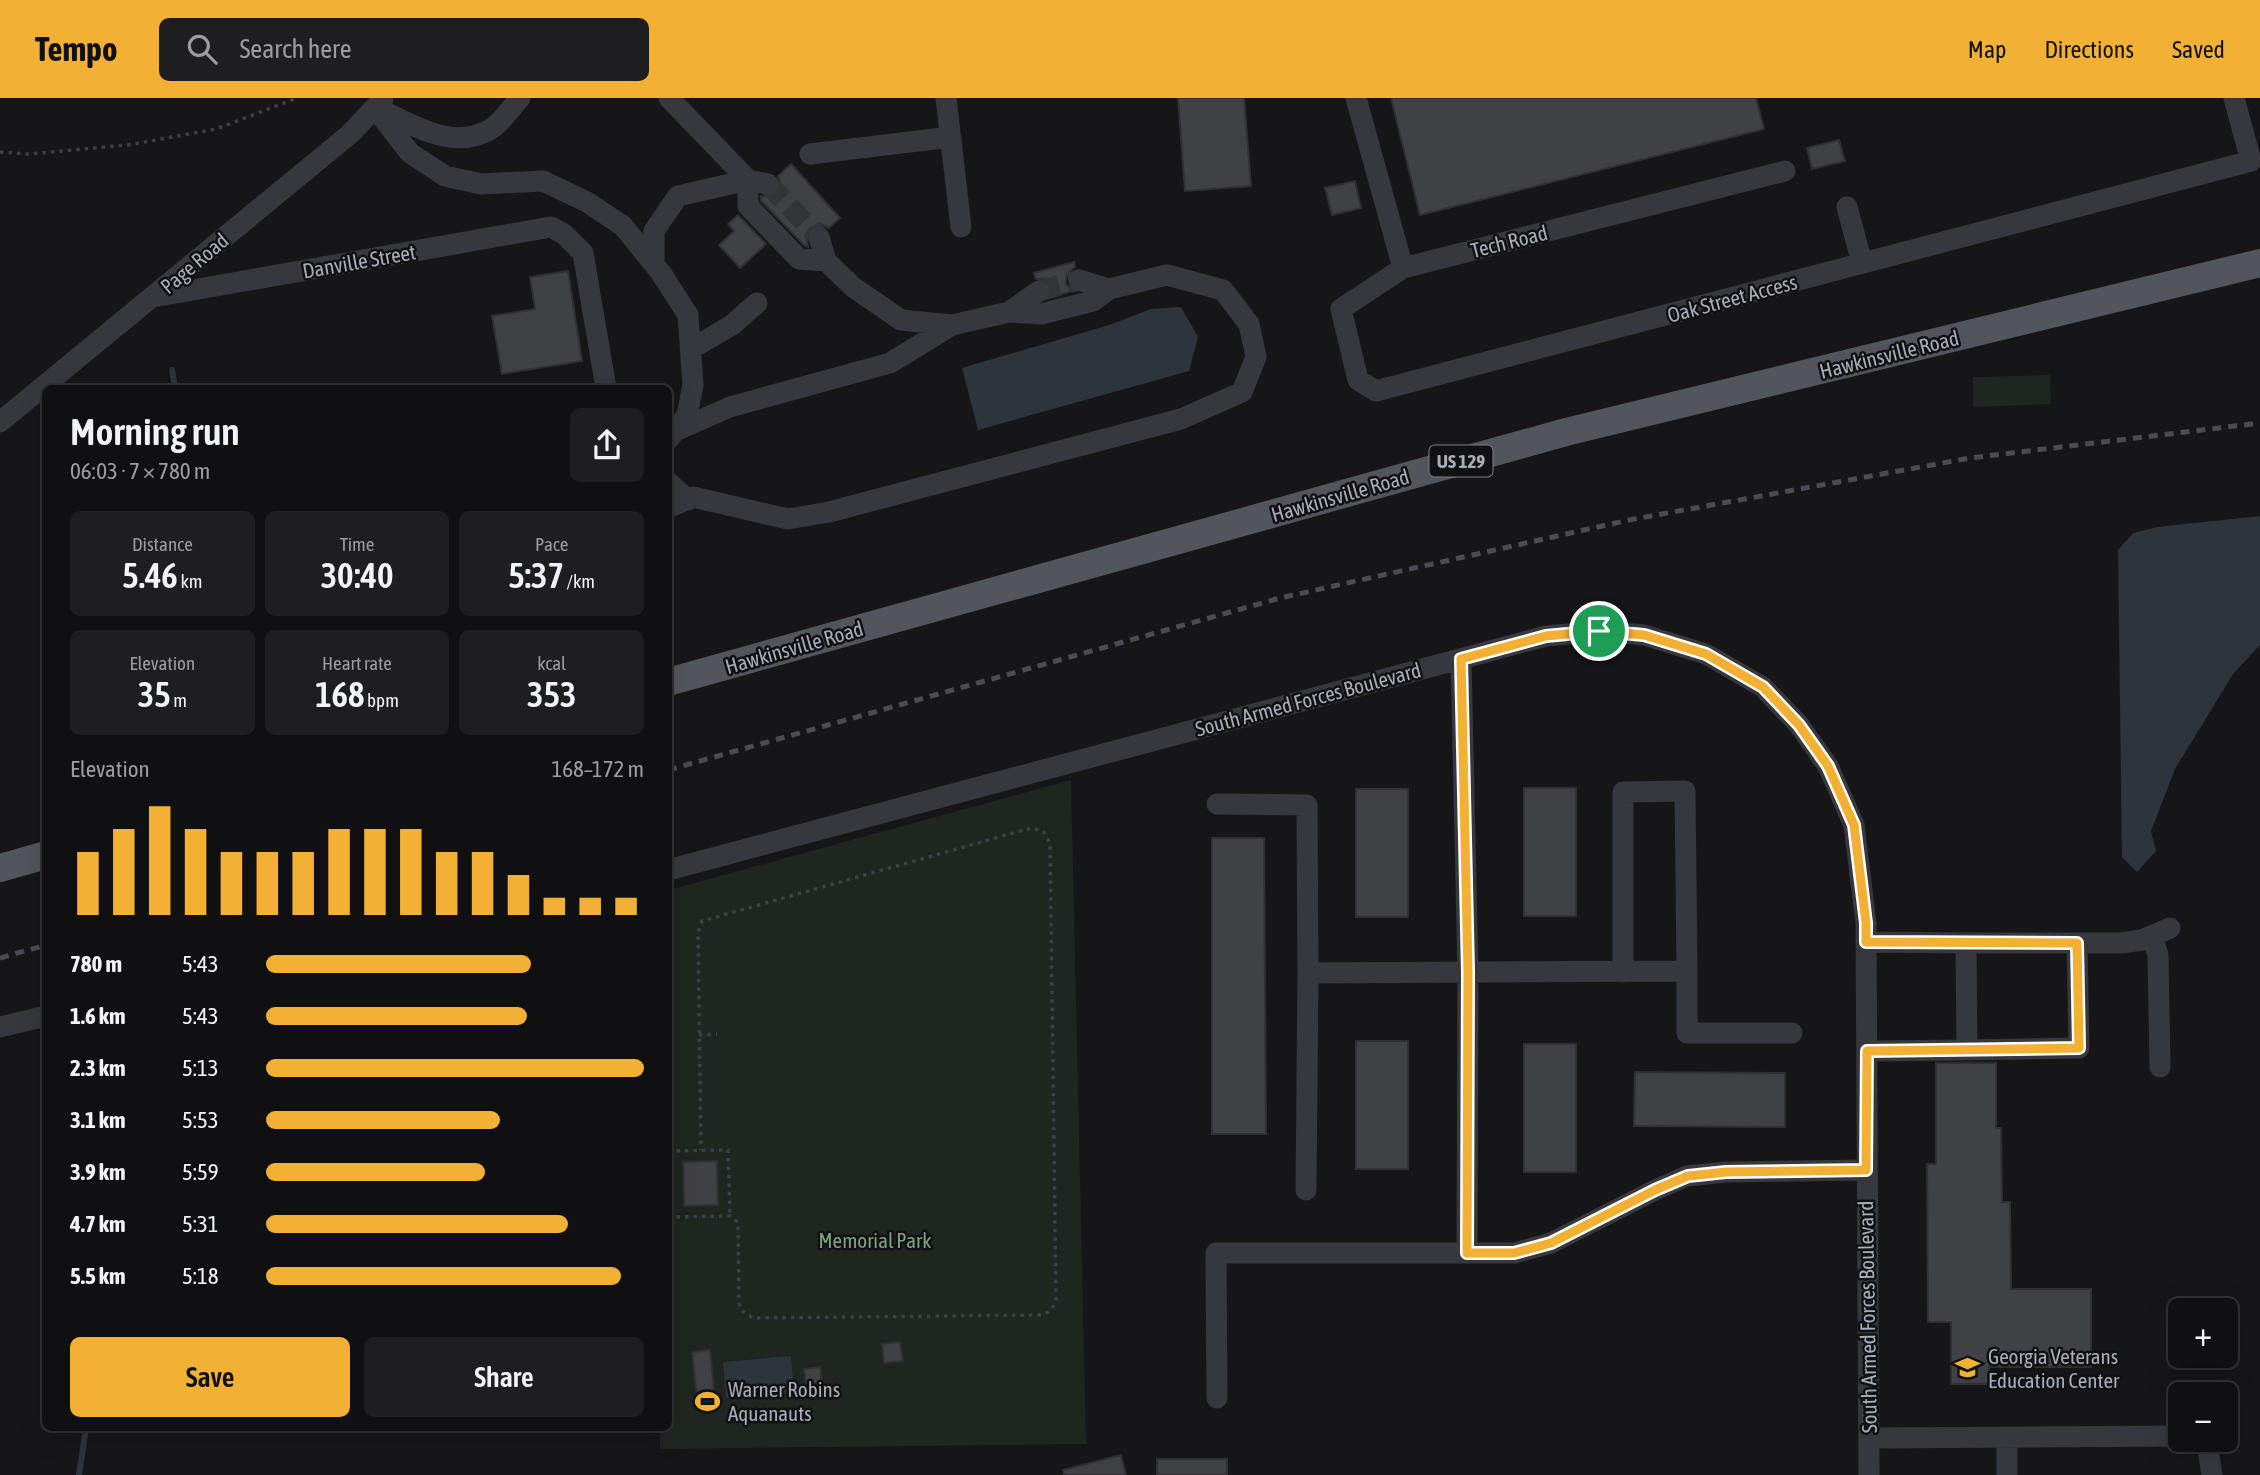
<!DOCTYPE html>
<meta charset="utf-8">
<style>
:root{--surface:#101012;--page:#1e1e20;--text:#f1f3f6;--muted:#9c9d9f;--line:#303032;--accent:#f2b134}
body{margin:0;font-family:"Asap Condensed",sans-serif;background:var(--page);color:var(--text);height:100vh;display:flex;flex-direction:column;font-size:26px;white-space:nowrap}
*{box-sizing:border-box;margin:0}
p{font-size:23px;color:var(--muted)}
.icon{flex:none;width:38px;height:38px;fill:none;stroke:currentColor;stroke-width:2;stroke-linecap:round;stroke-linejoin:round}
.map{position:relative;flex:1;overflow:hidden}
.drawer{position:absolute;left:42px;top:287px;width:630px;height:1046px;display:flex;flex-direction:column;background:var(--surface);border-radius:10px;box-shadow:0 7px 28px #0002,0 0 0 2px var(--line)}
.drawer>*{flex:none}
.tools{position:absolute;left:2168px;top:1200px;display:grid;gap:14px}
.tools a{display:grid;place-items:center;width:70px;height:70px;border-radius:10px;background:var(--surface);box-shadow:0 7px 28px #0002,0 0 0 2px var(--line);font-size:35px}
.pin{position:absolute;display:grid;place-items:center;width:60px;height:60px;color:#fff;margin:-30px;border:4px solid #fff;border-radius:50%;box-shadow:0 2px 7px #0007}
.round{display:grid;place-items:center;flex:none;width:74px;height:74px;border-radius:10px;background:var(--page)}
.overview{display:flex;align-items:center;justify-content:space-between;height:119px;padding:0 28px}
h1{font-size:38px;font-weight:600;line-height:52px}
.metrics{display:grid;grid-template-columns:repeat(3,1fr);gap:10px;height:119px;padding:7px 28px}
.metrics div{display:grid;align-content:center;border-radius:10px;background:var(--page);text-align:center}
.metrics b{font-size:35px;font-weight:600}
.metrics small{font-size:19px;font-weight:400}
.metrics p{font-size:19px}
.chart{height:196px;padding:14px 28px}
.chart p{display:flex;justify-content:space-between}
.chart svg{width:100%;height:126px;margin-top:7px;stroke:var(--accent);stroke-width:6}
.button{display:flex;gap:14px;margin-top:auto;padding:14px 28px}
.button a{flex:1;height:80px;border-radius:10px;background:var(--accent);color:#111;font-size:28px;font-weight:600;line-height:80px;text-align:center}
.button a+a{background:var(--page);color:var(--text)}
ul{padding:0 28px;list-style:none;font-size:23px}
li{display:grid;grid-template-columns:112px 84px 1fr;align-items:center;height:52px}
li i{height:18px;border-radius:9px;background:var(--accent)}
header{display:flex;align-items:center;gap:42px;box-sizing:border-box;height:98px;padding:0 35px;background:var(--accent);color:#111}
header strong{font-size:33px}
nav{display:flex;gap:38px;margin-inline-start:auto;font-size:24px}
.search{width:490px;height:63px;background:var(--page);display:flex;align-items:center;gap:18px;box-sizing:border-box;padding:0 24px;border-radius:10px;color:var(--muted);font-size:26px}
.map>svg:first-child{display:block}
.green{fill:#1e261f}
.water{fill:#2c353c}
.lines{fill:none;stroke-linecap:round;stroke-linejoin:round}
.stream{stroke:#2c353c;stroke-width:6}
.building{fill:#404145;stroke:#303034;stroke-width:2}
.minor-tunnel{stroke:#333438;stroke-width:21;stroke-dasharray:21 10;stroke-linecap:butt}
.path{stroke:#3d3f44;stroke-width:3.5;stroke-dasharray:3.5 5;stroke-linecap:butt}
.minor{stroke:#37383d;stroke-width:21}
.major{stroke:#53555c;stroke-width:28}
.rail{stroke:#4a4c52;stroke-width:5;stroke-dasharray:9 7;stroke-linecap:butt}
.route-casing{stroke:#fff;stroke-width:14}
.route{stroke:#f2b134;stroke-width:9}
.labels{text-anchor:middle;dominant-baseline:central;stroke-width:5;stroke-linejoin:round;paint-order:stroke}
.shield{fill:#111113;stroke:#7b7e86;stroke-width:2}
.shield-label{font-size:19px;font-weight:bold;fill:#a8adb8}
.street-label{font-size:21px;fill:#a8adb8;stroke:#111113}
.park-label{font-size:21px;fill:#7fa381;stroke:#111113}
.poi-label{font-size:21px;fill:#a8adb8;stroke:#111113;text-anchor:start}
</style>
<header>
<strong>Tempo</strong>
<div class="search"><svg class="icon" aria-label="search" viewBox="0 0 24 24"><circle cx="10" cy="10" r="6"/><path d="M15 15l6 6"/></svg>Search here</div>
<nav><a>Map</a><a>Directions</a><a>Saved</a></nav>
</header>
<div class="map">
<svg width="2260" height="1377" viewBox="0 0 2260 1377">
<rect width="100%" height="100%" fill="#161618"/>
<!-- green -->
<path class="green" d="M2050,277L2051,306L1973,309V279Z
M1071,682L1086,1346L660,1351V1330H668L669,792Z"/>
<!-- water -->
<path class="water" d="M1181,209L1198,239L1189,273L978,332L962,270L1109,227L1151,211Z
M2260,418V547L2233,576L2175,671L2151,733L2156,753L2137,774L2122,759L2118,452L2133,435L2157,429Z
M791,1258L794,1294L726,1300L723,1264Z"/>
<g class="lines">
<!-- stream -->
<path class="stream" d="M172,272L175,290
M79,1377L86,1330"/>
</g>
<!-- building -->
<path class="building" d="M1178,0H1244L1251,88L1185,93Z
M1391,0H1756L1764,31L1420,117Z
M1839,42L1845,63L1812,71L1807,50Z
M791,66L840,120L829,130L821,126L810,130L806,137L808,149L805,148L761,103V98L772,99L778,94L781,88L778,78Z
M1355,83L1361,110L1332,117L1325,90Z
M738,117L766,146L740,170L719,147L734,133L728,126Z
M1074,164L1075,169L1070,173L1066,179V186L1072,193L1051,199L1052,193L1050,186L1044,181H1036L1034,175Z
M568,173L582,263L502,276L492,218L535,211L530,179Z
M1524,690H1576V818H1524Z
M1356,691H1408V819H1356Z
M1212,740H1264L1266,1036H1212Z
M1356,943H1408V1071H1356Z
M1524,946H1576V1074H1524Z
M1936,965H1996V1030H2001L2002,1104H2010L2011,1191H2091V1269H1989V1286H1951V1224H1928L1927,1066H1936Z
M1635,974L1785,975V1029L1634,1028Z
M717,1063L718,1107L684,1108L683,1064Z
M900,1244L903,1263L884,1265L882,1246Z
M710,1252L714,1292L696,1293L692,1254Z
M820,1269L822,1284L806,1286L804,1271Z
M1121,1357L1126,1377H1064L1063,1372Z
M1157,1361H1227V1377H1157Z"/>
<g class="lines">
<!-- minor-tunnel -->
<path class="minor-tunnel" d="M768,86L819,139
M1039,193L1079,182"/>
<!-- path -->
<path class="path" d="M0,54L28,56L128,47L216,31L297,0
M699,937L717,936
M668,1053L728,1052L730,1118
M668,1119L730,1118L738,1124L739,1205L742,1213L753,1220L1041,1217C1051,1214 1053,1210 1056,1201L1050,745L1043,733L1031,730L702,823L698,835L701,1052"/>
<!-- minor -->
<path class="minor" d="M669,0L748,82L768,86
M946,0L961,129
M1356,0L1403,170L1785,73
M375,10L410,55L445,78L481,86L543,83L587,104L623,128L661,175L688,217L693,287L687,317L668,342
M379,11C415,28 456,55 494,29C503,22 512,9 520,0
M810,56L951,39
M1847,109L1862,165
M654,166V133L678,98L748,82V108L799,161L826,163
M1403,170L1341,211L1358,282L1376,293L2251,63L2234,0
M1079,182L1109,191
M153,199L551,129L564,136L583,155L606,290
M1009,214L1039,193
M691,251L732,227L757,205
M0,324L350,36L383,1
M675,333L730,309L890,265L952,227
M668,384L688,402
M668,410L693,399L788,421L829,414L1181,321L1242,294L1256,259L1249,226L1223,192L1167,177L1109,191L1093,203L1041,216L1009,214L952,227L901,222L853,189L826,163L819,139
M1461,561L1468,874L1467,1155
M1217,706L1307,707L1308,875L1306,1092
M668,772L1546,538L1599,533L1644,537L1706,556L1763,589L1799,627L1828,668L1854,727L1866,825L1869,1377
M2152,838L2158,857L2160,969
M1866,844L1966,845L1967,952L1867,953
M1966,845H2121L2142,842L2170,830
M1623,874V694L1685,693L1687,873
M1308,875L1687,873V935H1792
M0,929L46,918
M1967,952L2079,950L2077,845
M1217,1300L1216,1155H1514L1551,1145L1655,1092L1687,1078L1726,1074L1866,1072
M2007,1339V1377
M1869,1340L2180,1338
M2200,1342L2208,1351L2212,1377"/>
<!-- major -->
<path class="major" d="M668,584L1566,334L2260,165
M0,770L46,757"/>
<!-- rail -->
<path class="rail" d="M668,672L1280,500L1629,422L1970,360L2260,325
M0,860L46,847"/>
</g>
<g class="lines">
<defs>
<path id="route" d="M1599,533L1644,537L1706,556L1763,589L1799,627L1828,668L1854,727L1866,825V844L2077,845L2079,950L1867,953L1866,1072L1726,1074L1688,1078L1655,1092L1551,1145L1514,1155H1467L1468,874L1461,561L1546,538Z"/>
</defs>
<!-- route casing -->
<use href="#route" class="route-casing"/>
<!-- route -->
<use href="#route" class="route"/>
</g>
<!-- icons -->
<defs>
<symbol id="university-bare" viewBox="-9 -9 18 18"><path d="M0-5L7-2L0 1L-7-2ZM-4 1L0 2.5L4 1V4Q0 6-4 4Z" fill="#f2b134" stroke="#111113" stroke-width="2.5" paint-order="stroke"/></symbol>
<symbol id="stadium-bare" viewBox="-9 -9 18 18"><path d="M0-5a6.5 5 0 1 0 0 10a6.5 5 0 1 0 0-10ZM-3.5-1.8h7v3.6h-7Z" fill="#f2b134" stroke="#111113" stroke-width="2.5" paint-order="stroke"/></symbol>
</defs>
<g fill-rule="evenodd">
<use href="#university-bare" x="1950" y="1252" width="35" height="35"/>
<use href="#stadium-bare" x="690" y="1286" width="35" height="35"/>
</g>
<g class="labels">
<!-- shield labels -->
<rect class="shield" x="1429.5" y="347.5" width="63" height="31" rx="5"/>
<g class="shield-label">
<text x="1461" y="363">US 129</text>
</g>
<!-- street labels -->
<g class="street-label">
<text transform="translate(1509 143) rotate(-14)">Tech Road</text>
<text transform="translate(359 163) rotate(-10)">Danville Street</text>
<text transform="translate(194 165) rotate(-40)">Page Road</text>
<text transform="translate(1732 200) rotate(-15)">Oak Street Access</text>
<text transform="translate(1889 256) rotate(-14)">Hawkinsville Road</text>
<text transform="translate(1340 397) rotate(-16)">Hawkinsville Road</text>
<text transform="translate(794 549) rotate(-16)">Hawkinsville Road</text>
<text transform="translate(1308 601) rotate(-15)">South Armed Forces Boulevard</text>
<text transform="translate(1867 1219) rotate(-91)">South Armed Forces Boulevard</text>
</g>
<!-- park labels -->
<g class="park-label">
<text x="875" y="1142">Memorial Park</text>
</g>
<!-- poi labels -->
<g class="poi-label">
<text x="1988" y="1258">Georgia Veterans<tspan x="1988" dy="24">Education Center</tspan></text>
<text x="728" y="1291">Warner Robins<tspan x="728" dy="24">Aquanauts</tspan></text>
</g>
</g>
</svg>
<div class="tools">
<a>+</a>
<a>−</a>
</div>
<div class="pin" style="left:1599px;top:533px;background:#1e9e55"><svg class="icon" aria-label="arrive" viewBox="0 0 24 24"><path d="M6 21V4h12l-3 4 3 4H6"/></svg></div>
<section class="drawer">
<div class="overview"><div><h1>Morning run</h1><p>06:03 · 7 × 780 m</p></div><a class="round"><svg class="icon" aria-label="share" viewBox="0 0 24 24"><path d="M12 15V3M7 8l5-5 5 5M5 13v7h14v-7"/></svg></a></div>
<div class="metrics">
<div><p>Distance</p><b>5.46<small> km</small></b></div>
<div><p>Time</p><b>30:40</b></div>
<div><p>Pace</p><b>5:37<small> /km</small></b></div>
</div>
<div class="metrics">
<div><p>Elevation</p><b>35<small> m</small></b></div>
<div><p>Heart rate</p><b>168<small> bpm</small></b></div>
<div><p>kcal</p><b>353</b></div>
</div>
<div class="chart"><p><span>Elevation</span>168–172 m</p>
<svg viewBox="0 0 160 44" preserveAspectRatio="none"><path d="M5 44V22M15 44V14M25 44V6M35 44V14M45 44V22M55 44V22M65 44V22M75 44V14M85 44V14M95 44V14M105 44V22M115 44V22M125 44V30M135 44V38M145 44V38M155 44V38"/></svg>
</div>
<ul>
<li><b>780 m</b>5:43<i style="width:70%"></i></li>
<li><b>1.6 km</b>5:43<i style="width:69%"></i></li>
<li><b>2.3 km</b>5:13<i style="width:100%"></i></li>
<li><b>3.1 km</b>5:53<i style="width:62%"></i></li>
<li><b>3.9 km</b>5:59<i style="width:58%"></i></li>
<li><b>4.7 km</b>5:31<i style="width:80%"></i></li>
<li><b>5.5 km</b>5:18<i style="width:94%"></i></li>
</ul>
<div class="button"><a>Save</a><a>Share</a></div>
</section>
</div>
